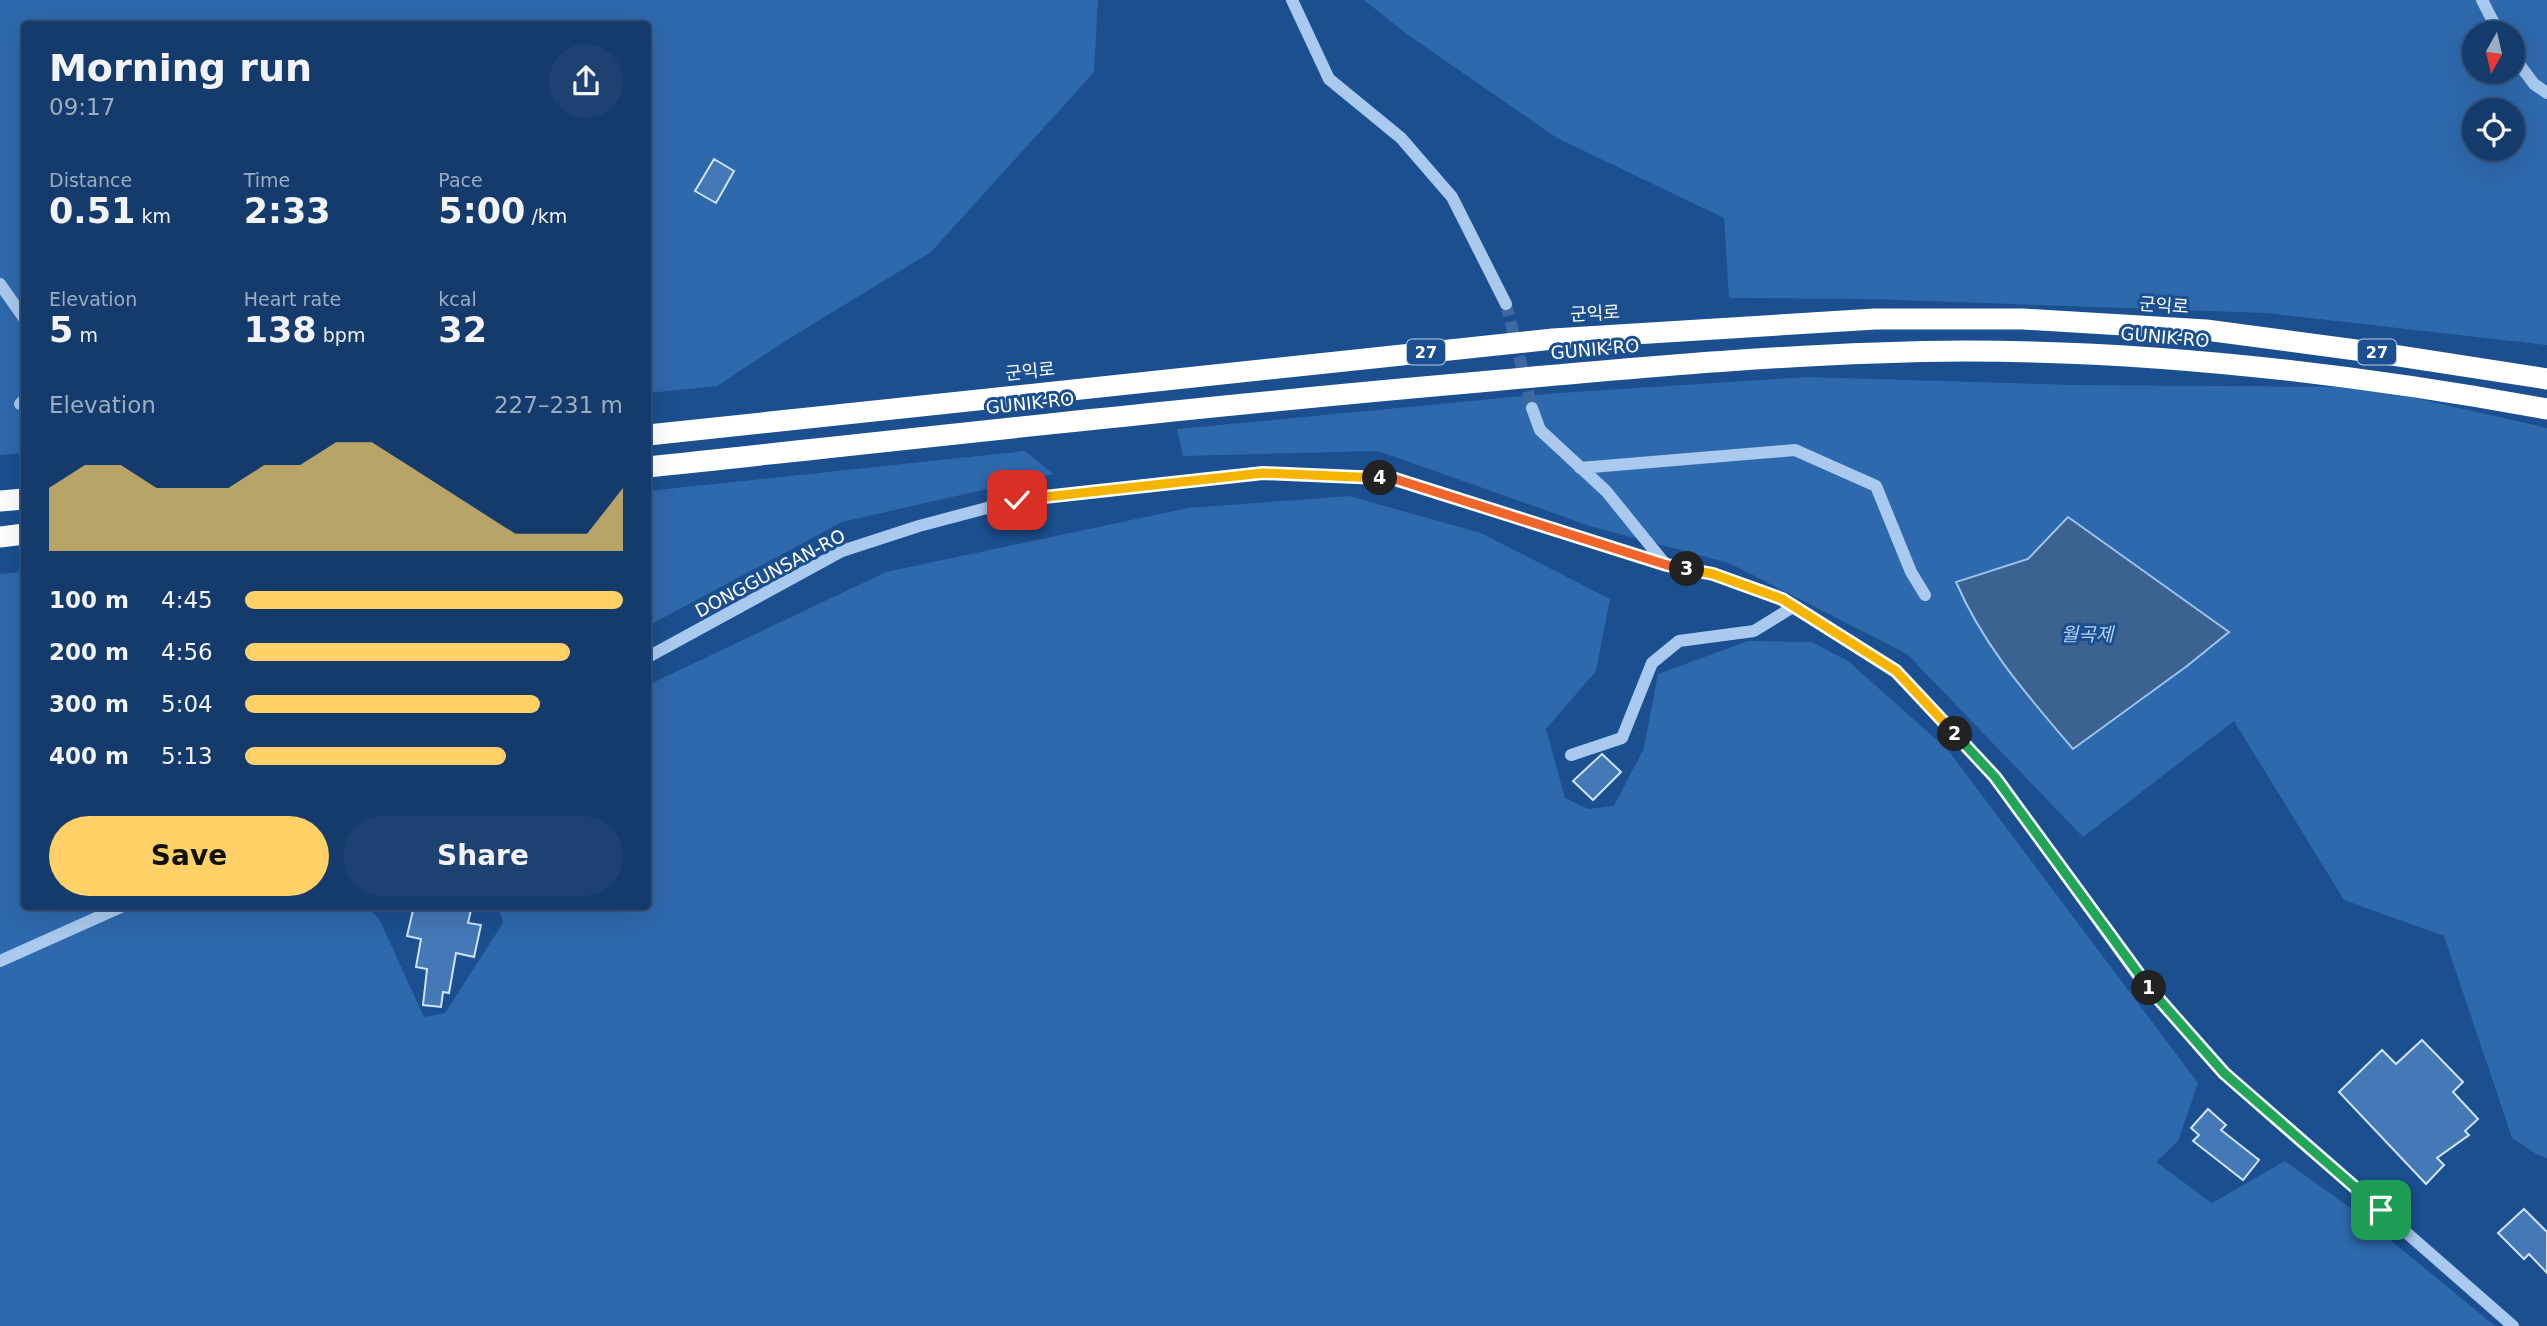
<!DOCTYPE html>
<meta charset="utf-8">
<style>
:root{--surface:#143b6b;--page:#1d4271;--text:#f1f3f6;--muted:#9dadc1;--line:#33557e;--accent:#ffd166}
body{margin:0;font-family:"DejaVu Sans","Noto Sans KR",sans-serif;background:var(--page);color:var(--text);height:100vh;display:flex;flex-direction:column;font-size:26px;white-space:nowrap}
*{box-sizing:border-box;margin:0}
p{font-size:23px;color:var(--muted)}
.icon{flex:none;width:38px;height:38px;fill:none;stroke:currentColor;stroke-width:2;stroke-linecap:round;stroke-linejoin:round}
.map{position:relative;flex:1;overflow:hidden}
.sheet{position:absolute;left:21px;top:21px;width:630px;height:889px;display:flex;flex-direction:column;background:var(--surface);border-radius:7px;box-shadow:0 7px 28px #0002,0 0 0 2px var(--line)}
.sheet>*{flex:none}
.needle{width:46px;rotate:188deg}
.buttons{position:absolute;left:2462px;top:21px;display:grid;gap:14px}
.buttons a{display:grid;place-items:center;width:63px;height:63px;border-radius:50%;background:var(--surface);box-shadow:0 7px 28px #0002,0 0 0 2px var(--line);font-size:35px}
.pin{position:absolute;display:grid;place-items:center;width:60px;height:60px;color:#fff;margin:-30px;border-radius:14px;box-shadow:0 4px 10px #0006}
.km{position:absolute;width:35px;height:35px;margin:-18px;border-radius:50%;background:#222;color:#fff;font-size:19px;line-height:35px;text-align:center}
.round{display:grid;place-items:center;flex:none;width:74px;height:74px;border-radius:37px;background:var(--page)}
.overview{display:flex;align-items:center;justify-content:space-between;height:119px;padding:0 28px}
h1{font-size:38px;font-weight:800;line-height:52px}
.stats{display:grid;grid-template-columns:repeat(3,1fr);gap:10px;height:119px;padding:7px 28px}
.stats div{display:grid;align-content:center}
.stats b{font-size:35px;font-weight:800}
.stats small{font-size:19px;font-weight:400}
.stats p{font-size:19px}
.chart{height:196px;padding:14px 28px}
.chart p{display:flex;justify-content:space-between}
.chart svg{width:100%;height:126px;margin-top:7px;fill:var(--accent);opacity:.7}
.button{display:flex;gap:14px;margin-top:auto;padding:14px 28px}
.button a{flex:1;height:80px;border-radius:42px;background:var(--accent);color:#111;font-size:28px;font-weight:800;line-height:80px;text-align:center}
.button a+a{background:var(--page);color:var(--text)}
ul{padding:0 28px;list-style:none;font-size:23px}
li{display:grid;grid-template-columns:112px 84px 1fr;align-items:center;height:52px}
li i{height:18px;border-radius:9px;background:var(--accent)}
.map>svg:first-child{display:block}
.green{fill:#2e69ad;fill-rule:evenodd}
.water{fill:#3c6290;stroke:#9cc4f0;stroke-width:2}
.building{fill:#4478b7;stroke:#cfe3fa;stroke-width:2}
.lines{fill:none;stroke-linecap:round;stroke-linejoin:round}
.minor-tunnel{stroke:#3d69a0;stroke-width:12;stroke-dasharray:12 6;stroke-linecap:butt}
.minor{stroke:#a9c9ee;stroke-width:12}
.highway{stroke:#fff;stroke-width:21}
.split-1-casing{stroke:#fff;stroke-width:14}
.split-2-casing{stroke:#fff;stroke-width:14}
.split-3-casing{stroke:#fff;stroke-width:14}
.split-4-casing{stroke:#fff;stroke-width:14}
.split-5-casing{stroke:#fff;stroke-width:14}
.split-1{stroke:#22a559;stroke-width:9}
.split-2{stroke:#22a559;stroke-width:9}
.split-3{stroke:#f5b400;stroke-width:9}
.split-4{stroke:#f0652b;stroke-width:9}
.split-5{stroke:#f5b400;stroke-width:9}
.labels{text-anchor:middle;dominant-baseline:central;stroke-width:6;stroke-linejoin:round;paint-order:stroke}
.shield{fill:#1b4f8f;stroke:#bbcadd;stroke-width:2}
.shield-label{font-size:16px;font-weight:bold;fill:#fff}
.street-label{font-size:18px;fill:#fff;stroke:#1b4f8f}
.water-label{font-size:19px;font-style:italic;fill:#b5d3f5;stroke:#1b4f8f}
</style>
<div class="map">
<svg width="2547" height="1326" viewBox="0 0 2547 1326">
<rect width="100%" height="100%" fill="#1b4f8f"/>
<!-- green -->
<path class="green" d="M0,0H1098L1094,72L931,252L787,340L717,386L648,393V24H24V453L0,455Z
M1364,0H2547V345L2266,313L1870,299L1729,298L1724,218L1557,138L1408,35ZM2474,33H2513V72H2474ZM2474,110H2513V149H2474Z
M1807,377L2074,385L2366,387L2547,428V1158L2538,1155L2512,1138L2444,936L2344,900L2234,721L2083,837L1907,654L1729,563L1590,526L1378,451L1183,456L1177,429L1544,394ZM2068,517L2229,632L2187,666L2073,749L1956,583L2028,559Z
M1025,451L1053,474L842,522L648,626V491Z
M1349,496L1481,533L1610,599L1596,671L1546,729L1565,798L1588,809L1614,806L1644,748L1658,674L1748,641L1812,642L1848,661L1948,750L2198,1083L2178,1141L2156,1162L2212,1203L2285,1161L2356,1212L2495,1326H0V574L24,572V906L369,907L381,923L424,1017L445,1013L503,923L499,907L648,906V685L886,572L1188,508Z"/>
<!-- water -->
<path class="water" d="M2068,517L2229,632L2187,666L2073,749C2028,696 1984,647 1956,582L2028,559Z"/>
<!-- building -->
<path class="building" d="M714,159L734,171L716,203L695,191Z
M1602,754L1621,772L1593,800L1573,781Z
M414,906H456L471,910L468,923L481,925L474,957L456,953L449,993L443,992L441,1007L423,1005L427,969L416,967L421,939L407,936Z
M2422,1040L2463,1082L2453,1092L2478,1119L2465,1131L2469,1135L2437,1158L2444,1165L2426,1184L2339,1092L2382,1050L2396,1064Z
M2208,1109L2226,1125L2221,1130L2259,1160L2243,1180L2193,1141L2199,1135L2191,1128Z
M2524,1209L2547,1232V1273L2529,1254L2524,1259L2498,1233Z"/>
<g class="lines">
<!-- minor-tunnel -->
<path class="minor-tunnel" d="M1506,304L1532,408"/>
<!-- minor -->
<path class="minor" d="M1292,0L1329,79L1401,138L1452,197L1506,304
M2482,0L2499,33
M2513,56L2534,84L2547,93
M0,284L24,318
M20,404L24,400
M1532,408L1540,430L1606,491L1666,565
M1580,468L1795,450L1876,486L1911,572L1925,595
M648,657L842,551L919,526L1017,500L1263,473L1395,479L1667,565L1713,574L1782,599L1896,671L1995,777L2141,980L2224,1073L2513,1326
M1571,755L1622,738L1652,663L1679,641L1754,631L1793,607
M0,961L123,906"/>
<!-- highway -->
<path class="highway" d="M648,435L1553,339L1875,319H2023L2206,330L2386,354L2547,379
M648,467C921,438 1194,407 1468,383C1633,368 1799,352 1966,351C2160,351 2356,374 2547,409
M0,501L24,499
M0,537L24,534"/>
</g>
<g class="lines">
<defs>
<path id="split-1" d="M2149,988L2224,1073L2381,1210"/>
<path id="split-2" d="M1955,734L1995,777L2149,988"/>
<path id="split-3" d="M1687,569L1713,574L1782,599L1896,671L1955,734"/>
<path id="split-4" d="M1380,478L1395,479L1667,565L1687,569"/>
<path id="split-5" d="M1017,500L1263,473L1380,478"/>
</defs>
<!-- split-1 casing -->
<use href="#split-1" class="split-1-casing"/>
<!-- split-2 casing -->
<use href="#split-2" class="split-2-casing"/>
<!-- split-3 casing -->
<use href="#split-3" class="split-3-casing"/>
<!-- split-4 casing -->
<use href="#split-4" class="split-4-casing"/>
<!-- split-5 casing -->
<use href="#split-5" class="split-5-casing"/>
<!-- split-1 -->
<use href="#split-1" class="split-1"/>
<!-- split-2 -->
<use href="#split-2" class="split-2"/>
<!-- split-3 -->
<use href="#split-3" class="split-3"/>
<!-- split-4 -->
<use href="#split-4" class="split-4"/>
<!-- split-5 -->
<use href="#split-5" class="split-5"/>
</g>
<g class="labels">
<!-- shield labels -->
<g class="shield">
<rect x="1407" y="339.5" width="38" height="25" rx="5"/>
<rect x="2358" y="339.5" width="38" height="25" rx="5"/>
</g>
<g class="shield-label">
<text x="1426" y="352">27</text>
<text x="2377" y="352">27</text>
</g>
<!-- street labels -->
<g class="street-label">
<text transform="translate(2164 305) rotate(4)">군익로</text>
<text transform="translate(1595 313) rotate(-3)">군익로</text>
<text transform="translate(2165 337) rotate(5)">GUNIK-RO</text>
<text transform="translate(1595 349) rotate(-5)">GUNIK-RO</text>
<text transform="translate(1030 371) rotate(-6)">군익로</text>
<text transform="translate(1030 403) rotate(-6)">GUNIK-RO</text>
<text transform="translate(770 573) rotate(-28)">DONGGUNSAN-RO</text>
</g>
<!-- water labels -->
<g class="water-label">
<text x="2087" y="634">월곡제</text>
</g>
</g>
</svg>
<div class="buttons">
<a><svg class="needle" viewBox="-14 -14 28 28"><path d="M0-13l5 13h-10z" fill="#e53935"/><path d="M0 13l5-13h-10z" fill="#9dadc1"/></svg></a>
<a><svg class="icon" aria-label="locate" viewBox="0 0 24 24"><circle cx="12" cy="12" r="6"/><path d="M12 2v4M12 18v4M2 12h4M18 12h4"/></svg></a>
</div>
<div class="pin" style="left:2381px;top:1210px;background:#1e9e55"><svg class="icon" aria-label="arrive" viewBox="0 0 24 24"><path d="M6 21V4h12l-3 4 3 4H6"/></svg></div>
<div class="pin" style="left:1017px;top:500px;background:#d93025"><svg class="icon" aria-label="check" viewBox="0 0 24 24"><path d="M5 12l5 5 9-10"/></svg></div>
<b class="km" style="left:2149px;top:988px">1</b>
<b class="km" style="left:1955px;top:734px">2</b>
<b class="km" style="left:1687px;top:569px">3</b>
<b class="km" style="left:1380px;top:478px">4</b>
<section class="sheet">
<div class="overview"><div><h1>Morning run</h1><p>09:17</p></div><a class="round"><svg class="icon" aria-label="share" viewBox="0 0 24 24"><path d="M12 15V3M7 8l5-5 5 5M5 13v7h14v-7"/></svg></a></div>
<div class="stats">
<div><p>Distance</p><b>0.51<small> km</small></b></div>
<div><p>Time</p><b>2:33</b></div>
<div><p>Pace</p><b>5:00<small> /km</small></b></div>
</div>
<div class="stats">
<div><p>Elevation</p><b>5<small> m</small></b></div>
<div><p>Heart rate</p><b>138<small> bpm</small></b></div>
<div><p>kcal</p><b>32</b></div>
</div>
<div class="chart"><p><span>Elevation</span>227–231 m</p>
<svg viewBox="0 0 160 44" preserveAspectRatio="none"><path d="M0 44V22L10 14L20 14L30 22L40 22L50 22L60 14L70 14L80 6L90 6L100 14L110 22L120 30L130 38L140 38L150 38L160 22V44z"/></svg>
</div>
<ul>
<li><b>100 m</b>4:45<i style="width:100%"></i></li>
<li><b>200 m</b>4:56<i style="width:86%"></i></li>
<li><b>300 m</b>5:04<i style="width:78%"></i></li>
<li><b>400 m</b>5:13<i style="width:69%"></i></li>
</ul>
<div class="button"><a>Save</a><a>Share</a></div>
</section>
</div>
